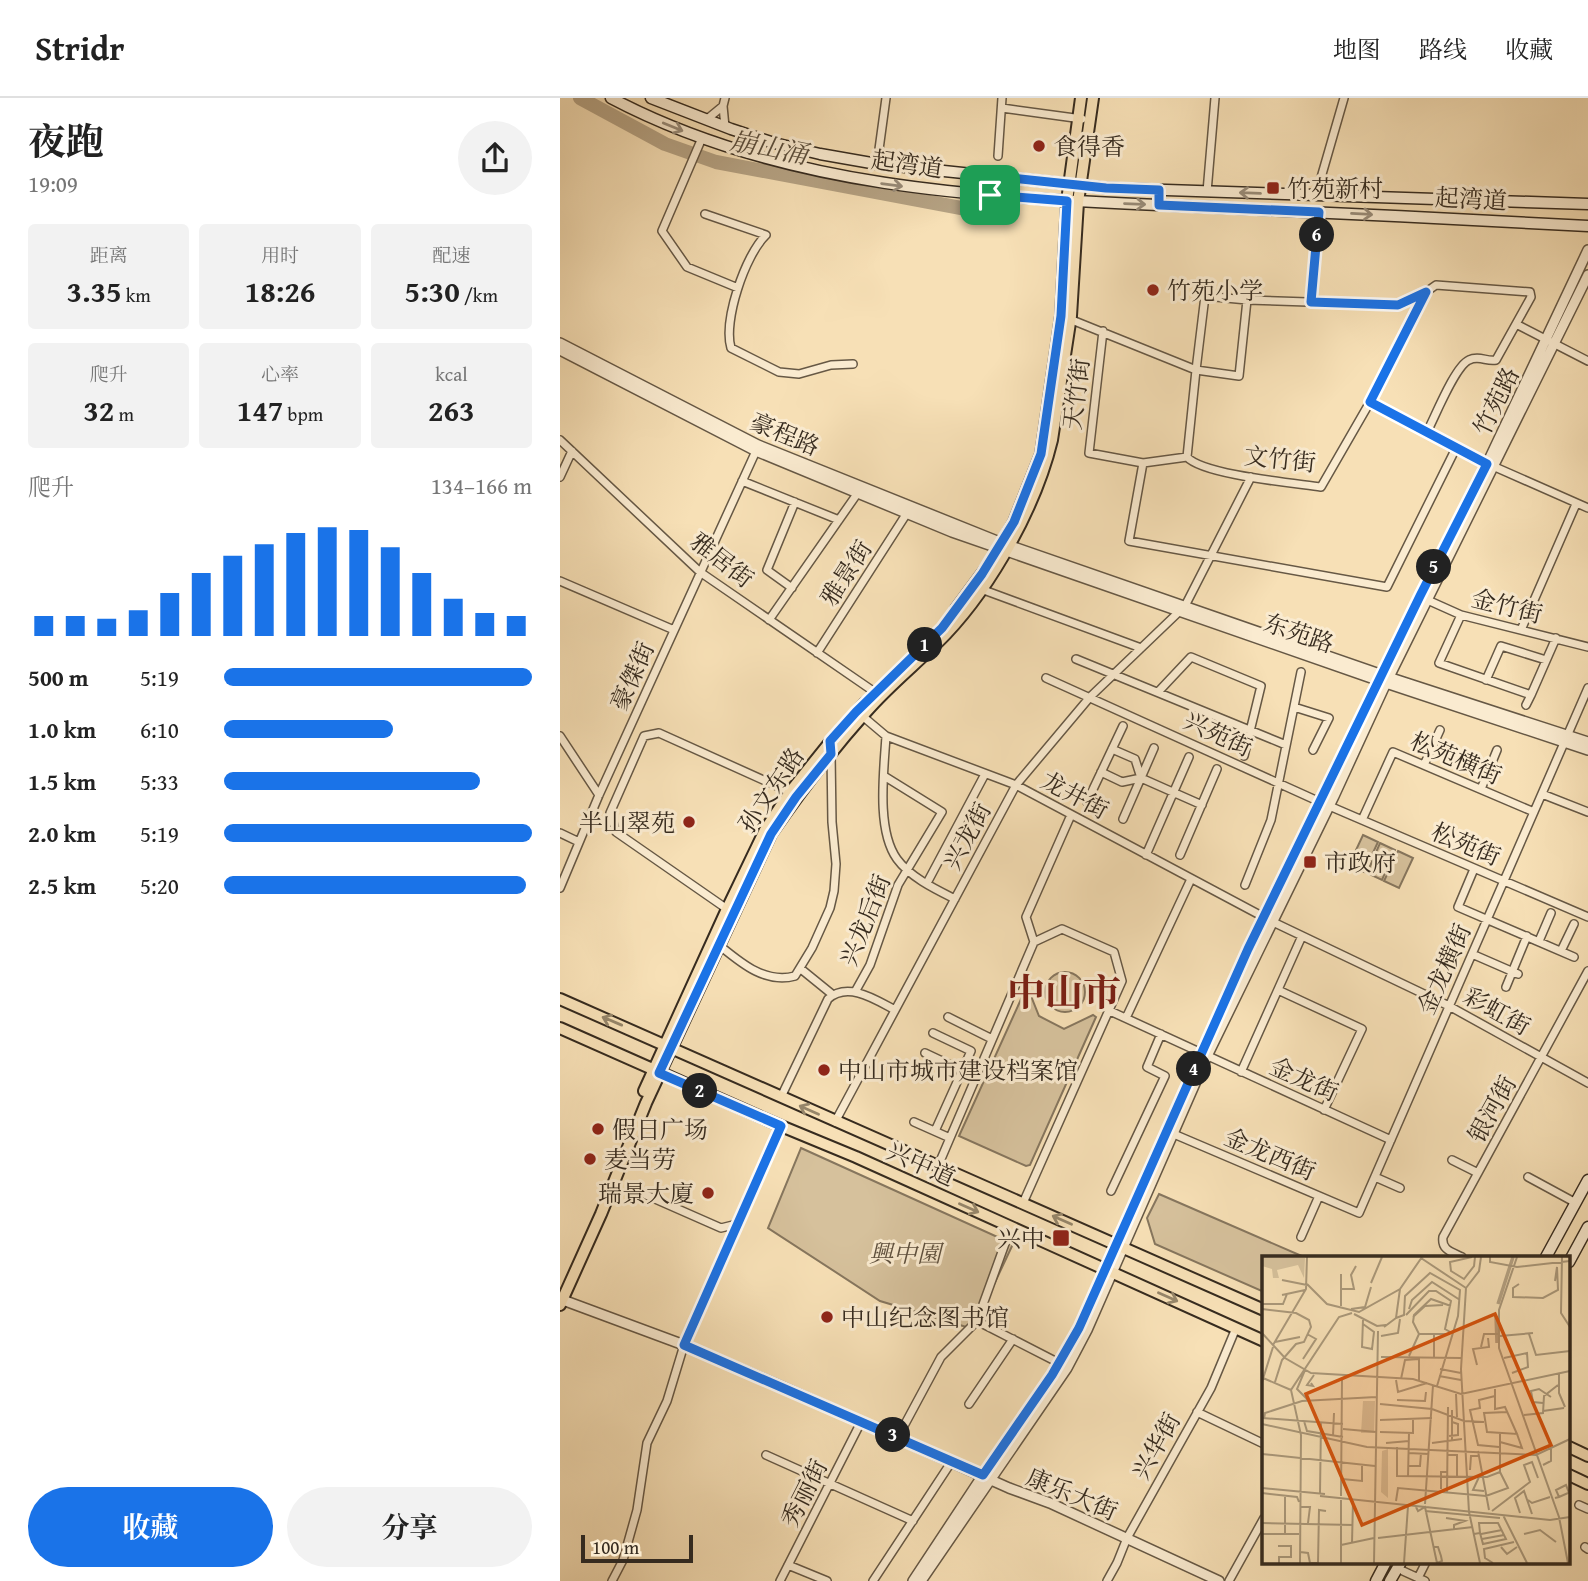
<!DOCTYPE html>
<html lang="zh">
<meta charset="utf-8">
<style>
:root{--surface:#fff;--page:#f2f2f2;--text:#222;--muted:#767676;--line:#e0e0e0;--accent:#1a73e8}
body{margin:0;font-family:"Gentium Book Plus","Noto Serif SC",serif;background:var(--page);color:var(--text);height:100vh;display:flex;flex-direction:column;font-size:26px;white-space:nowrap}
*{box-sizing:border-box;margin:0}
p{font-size:23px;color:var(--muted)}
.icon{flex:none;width:38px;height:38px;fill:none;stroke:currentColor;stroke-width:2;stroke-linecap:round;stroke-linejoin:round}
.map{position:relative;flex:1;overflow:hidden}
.side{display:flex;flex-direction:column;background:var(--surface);width:560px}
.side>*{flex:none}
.scale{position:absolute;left:21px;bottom:18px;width:112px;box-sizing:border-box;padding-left:7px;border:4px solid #362b1f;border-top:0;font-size:19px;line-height:24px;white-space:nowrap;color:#362b1f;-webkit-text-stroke:5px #faebd0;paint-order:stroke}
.pin{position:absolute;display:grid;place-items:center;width:60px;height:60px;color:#fff;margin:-30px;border-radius:14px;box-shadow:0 4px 10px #0006}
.km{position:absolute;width:35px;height:35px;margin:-18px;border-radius:50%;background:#222;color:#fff;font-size:19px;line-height:35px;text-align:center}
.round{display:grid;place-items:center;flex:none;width:74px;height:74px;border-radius:37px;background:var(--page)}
.summary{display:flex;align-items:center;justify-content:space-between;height:119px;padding:0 28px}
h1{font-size:38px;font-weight:700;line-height:52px}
.figures{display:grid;grid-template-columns:repeat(3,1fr);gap:10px;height:119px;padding:7px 28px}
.figures div{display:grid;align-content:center;border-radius:7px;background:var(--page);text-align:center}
.figures b{font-size:30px;font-weight:700}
.figures small{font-size:19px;font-weight:400}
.figures p{font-size:19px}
.chart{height:196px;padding:14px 28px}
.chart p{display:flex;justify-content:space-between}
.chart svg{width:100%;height:126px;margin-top:7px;stroke:var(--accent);stroke-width:6}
.button{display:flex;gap:14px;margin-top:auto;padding:14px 28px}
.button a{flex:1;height:80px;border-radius:42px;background:var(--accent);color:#fff;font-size:28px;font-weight:700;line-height:80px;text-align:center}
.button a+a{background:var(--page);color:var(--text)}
ul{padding:0 28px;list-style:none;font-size:23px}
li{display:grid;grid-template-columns:112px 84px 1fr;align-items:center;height:52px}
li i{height:18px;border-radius:9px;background:var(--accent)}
header{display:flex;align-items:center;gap:42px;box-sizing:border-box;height:98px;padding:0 35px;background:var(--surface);border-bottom:2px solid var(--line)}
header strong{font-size:33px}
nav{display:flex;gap:38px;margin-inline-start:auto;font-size:24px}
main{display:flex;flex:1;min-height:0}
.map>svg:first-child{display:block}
.green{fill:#d6c19c;stroke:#86765e;stroke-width:2}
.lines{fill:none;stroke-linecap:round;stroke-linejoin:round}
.river{stroke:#b5a283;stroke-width:14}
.minor-casing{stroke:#665845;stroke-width:10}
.tertiary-casing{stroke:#665845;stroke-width:12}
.secondary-casing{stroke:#362b1f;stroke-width:13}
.primary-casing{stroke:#362b1f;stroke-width:14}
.minor{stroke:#faebd0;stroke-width:7}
.tertiary{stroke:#faebd0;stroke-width:9}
.secondary{stroke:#faebd0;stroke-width:10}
.primary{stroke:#f7e0b6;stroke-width:10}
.oneway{stroke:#988b78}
.oneway2{stroke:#96866a}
.route-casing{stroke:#fff;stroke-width:14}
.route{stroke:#1a73e8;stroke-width:9}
.poi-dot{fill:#8f2418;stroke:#faebd0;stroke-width:2.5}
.labels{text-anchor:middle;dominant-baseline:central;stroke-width:6;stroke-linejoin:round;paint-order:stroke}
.poi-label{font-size:24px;fill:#362b1f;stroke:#faebd0;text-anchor:start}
.street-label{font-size:24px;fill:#362b1f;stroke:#faebd0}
.park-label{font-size:24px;font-style:italic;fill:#5e503e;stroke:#faebd0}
.water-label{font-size:26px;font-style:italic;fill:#5c4f3d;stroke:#faebd0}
.town-label{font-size:38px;font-weight:bold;fill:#7a1f14;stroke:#faebd0}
.inset-river{fill:none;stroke:#b5a283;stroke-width:3.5}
.inset-road{fill:none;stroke:#aa987a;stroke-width:2}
.view{fill:#d6540e;fill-opacity:0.15;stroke:#d6540e;stroke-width:3.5}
.inset-edge{fill:none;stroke:#362b1f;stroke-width:3.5}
</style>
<header>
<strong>Stridr</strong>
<nav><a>地图</a><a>路线</a><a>收藏</a></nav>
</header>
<main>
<section class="side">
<div class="summary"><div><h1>夜跑</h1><p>19:09</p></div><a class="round"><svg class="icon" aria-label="share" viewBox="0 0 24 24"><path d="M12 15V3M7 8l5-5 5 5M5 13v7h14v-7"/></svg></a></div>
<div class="figures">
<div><p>距离</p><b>3.35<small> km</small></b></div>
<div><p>用时</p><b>18:26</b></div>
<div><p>配速</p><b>5:30<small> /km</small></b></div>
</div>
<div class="figures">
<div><p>爬升</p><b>32<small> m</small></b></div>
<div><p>心率</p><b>147<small> bpm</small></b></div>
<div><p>kcal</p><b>263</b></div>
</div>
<div class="chart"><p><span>爬升</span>134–166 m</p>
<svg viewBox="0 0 160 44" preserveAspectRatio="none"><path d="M5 44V37M15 44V37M25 44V38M35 44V35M45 44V29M55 44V22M65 44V16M75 44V12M85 44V8M95 44V6M105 44V7M115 44V13M125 44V22M135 44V31M145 44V36M155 44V37"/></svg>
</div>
<ul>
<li><b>500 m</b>5:19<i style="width:100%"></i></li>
<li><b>1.0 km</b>6:10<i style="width:55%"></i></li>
<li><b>1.5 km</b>5:33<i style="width:83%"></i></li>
<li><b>2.0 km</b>5:19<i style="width:100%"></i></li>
<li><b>2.5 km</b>5:20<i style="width:98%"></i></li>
</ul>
<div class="button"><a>收藏</a><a>分享</a></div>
</section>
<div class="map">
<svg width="1028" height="1483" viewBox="0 0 1028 1483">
<rect width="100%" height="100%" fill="#f7e0b6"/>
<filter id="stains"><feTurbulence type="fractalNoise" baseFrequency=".00286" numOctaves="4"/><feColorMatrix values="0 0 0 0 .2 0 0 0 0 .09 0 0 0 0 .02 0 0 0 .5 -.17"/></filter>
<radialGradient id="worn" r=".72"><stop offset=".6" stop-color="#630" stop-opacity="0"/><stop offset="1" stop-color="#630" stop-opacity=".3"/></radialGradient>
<!-- green -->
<path class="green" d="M803,737L818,744L804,774L789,767Z
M820,745L835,752L822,782L807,775Z
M838,753L853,760L839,790L824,783Z
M485 894a20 20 0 1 1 40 0a20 20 0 1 1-40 0Z
M467,888L470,889L469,893L479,918L504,931L533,917L536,919L470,1067L466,1068L399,1038Z
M241,1050L453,1146L413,1231L320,1203L208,1130Z
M599,1096L744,1159H704V1194L595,1146L587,1120Z"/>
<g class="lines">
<!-- river -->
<path class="river" d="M20,0L105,46L156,64L401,110"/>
<defs>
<path id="minor" d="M165,0L163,8L165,29
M442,10L522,21
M146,22L163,8
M142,40L102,133L127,169L178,190
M438,58L442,0
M317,66L326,0
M647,94L655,0
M756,97L784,0
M145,116L206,137C185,157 163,223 171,250L219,274L239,276L271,267L293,266
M866,194L876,187L970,194L971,199L936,262C927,264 919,257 909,262C895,268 875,319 867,334
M751,204L759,114
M507,220L636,272L645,198L687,202L838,207L866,194L810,304L761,389C734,385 643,377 627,359L636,272L679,278L687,202
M956,226L1028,263
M543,233L529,355L583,365L569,443L827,489L896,350
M810,304L935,369L1028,410
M0,342L140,474L316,595
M583,365L627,359
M0,379L12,353
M182,383L279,422
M0,483L114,532
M232,490L207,472L235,404
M421,491L581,550
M863,500L901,517L1028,549
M901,517L879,565L971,597L966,607
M209,522L297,396
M961,532L1016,406
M257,555L347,415
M516,561L726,647
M486,580L760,704L1028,819
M926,582L941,548L986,562
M599,593L631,559L701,588L684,658
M971,597L996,540
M734,609L769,620L753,652
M300,616L326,638L456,687L713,824L889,908L1028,985
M0,638L39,697
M326,638C324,672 316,732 337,761C350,779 375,791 395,801
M552,651L575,661L581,680
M864,667L880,632
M541,674L562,684L581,680L642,707
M921,691L937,652
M982,696L1028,714
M527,704L563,628
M563,721L594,650
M802,722L833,654L974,714
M0,735L19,744
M586,757L629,659
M620,757L657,671
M914,771L898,809L1014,859
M367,785L425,676
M685,787L711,722L741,574
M0,790L39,697L196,353
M167,811L56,734L50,715L84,638L99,635L230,694
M979,843L991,815
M159,847C181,865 205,886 235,878L252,850L270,810L274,793L276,766L272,724L271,656
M1001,853L1014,826
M912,856L958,876
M241,871L273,897
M946,889L967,838
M718,892L802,931L764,1012
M295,894L310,867L338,787L382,714L324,678
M550,913L831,1042
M388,919L432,941
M566,920L631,781
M373,935L411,953L375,1033
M365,955L416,979
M681,974L742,838
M221,999L268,901C288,883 316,902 335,912
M275,1024L456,687L530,599L625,508L691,379
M354,1024L390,1040
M609,1034L799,1115L1028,590
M892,1062L918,1075
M378,1068L474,844L466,819L511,717
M815,1079L840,1090
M968,1079L1016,1105
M551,1093L605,978L587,969L601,936
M86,1097L161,1130L177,1126
M463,1105L562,883L554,854L502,831L474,844
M741,1139L759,1098
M902,1159C892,1154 881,1152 883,1139L1028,873
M417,1223L499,1265
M409,1306L453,1241
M637,1314L704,1346
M338,1339L381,1259L417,1223L451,1129
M206,1357L353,1423
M1019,1407L1028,1411
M1025,1449L1028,1451
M228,1467L267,1483
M843,1473L865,1483
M858,1480L866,1464
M52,1483L63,1462L77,1412L87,1345L107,1303L124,1247L221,1028
M220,1483L301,1324
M313,1483L392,1363
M547,1483L557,1465L567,1440L651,1290L676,1230
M669,1483L704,1420"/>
<path id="tertiary" d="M0,245L198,347L442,445L834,581L1028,644
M0,252L196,353L392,434L820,583L1028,652
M0,1201L124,1247L223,1289L449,1390L490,1405L659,1483
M353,1483L423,1377L492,1277L519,1230L688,851L860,498L927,366L1028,152
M361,1483L507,1270L527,1232L647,958L774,698L826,585L1028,177"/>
<path id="secondary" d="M51,0C233,96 443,100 643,109C771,115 900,121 1028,128
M91,0L171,31L214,45L260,56L317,66L546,90L1028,106
M986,1159L1028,1082
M1009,1164L1028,1129
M816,1483L826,1464
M830,1483L841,1464"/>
<path id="primary" d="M442,445L454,424L481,356L501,218L507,103L521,0
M396,511L430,465
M0,901L704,1212
M0,930L221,1028L296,1059L704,1243
M84,993L167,811L205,732L230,694L270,644L305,605
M0,1207L41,1116L86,1005L211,736C240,694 272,652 306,614C330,586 360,563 386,536C433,486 476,408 492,342L511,218L518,104L533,0
M1009,1349L1028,1358
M1009,1377L1028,1386"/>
</defs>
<!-- minor casing -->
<use href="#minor" class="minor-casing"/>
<!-- tertiary casing -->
<use href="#tertiary" class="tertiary-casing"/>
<!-- secondary casing -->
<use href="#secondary" class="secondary-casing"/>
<!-- primary casing -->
<use href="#primary" class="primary-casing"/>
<!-- minor -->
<use href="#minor" class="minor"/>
<!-- tertiary -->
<use href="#tertiary" class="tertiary"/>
<!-- secondary -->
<use href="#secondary" class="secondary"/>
<!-- primary -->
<use href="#primary" class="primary"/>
</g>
<!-- one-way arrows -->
<defs><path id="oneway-shaft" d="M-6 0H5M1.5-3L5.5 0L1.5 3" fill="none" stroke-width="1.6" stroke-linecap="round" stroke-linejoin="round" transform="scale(1.75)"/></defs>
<g class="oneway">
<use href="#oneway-shaft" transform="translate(113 29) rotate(22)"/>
<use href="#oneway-shaft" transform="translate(332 87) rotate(8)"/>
<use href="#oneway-shaft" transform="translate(690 95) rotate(-178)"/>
<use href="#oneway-shaft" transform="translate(575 106) rotate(2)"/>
<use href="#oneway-shaft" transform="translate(802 116) rotate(3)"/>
</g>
<g class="oneway2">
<use href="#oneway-shaft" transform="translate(52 923) rotate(-157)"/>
<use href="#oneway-shaft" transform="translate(249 1012) rotate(-156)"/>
<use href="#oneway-shaft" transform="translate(409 1110) rotate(24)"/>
<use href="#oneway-shaft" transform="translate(502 1122) rotate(-156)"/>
<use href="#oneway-shaft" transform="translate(608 1199) rotate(24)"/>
</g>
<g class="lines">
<defs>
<path id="route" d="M432,78L546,90L599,92V107L759,114L751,204L838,207L866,194L810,304L927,366L860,498L688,851L519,1230L492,1277L423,1377L124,1247L221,1028L99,975L211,736L236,699L271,656L270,643L296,614L382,530L422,476L454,424L481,356L501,218L507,103L430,97Z"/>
</defs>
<!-- route casing -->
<use href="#route" class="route-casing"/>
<!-- route -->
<use href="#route" class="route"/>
</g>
<!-- markers -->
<g class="poi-dot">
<circle cx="479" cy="48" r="7"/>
<rect x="706" y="83" width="14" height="14" rx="3.5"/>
<circle cx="593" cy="192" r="7"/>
<circle cx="129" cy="724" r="7"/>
<rect x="743" y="757" width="14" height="14" rx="3.5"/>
<circle cx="264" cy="972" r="7"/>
<circle cx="38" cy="1031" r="7"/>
<circle cx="30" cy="1061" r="7"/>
<circle cx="148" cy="1095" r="7"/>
<rect x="492" y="1131" width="18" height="18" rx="3.5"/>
<circle cx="267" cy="1219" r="7"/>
</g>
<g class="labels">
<!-- poi labels -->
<g class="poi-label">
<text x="493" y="48">食得香</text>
<text x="727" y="90">竹苑新村</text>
<text x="607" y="192">竹苑小学</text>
<text x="115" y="724" text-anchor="end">半山翠苑</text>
<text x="764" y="764">市政府</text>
<text x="278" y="972">中山市城市建设档案馆</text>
<text x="52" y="1031">假日广场</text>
<text x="44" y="1061">麦当劳</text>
<text x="134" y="1095" text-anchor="end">瑞景大廈</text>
<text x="485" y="1140" text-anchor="end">兴中</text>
<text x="281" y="1219">中山纪念图书馆</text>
</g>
<!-- street labels -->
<g class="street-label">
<text transform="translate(347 66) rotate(8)">起湾道</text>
<text transform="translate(911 101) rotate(3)">起湾道</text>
<text transform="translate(516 296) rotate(-83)">天竹街</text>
<text transform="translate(936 303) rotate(-64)">竹苑路</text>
<text transform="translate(225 336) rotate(23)">豪程路</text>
<text transform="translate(720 361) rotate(6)">文竹街</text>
<text transform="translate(162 462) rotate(38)">雅居街</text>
<text transform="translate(286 475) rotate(-57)">雅景街</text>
<text transform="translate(947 508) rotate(14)">金竹街</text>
<text transform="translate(739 535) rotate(19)">东苑路</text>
<text transform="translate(72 578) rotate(-66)">豪傑街</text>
<text transform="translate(658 636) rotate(25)">兴苑街</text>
<text transform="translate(896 660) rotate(23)">松苑横街</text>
<text transform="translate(211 692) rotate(-56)">孙文东路</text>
<text transform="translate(515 697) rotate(28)">龙井街</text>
<text transform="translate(407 738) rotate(-62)">兴龙街</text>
<text transform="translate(906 746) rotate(23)">松苑街</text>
<text transform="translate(305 822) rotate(-68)">兴龙后街</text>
<text transform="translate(884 871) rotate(-66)">金龙横街</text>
<text transform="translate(937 913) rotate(29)">彩虹街</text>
<text transform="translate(744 981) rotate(24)">金龙街</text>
<text transform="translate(932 1011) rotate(-61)">银河街</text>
<text transform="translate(710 1056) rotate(23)">金龙西街</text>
<text transform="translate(361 1066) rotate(24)">兴中道</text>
<text transform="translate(596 1348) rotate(-61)">兴华街</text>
<text transform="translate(244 1395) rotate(-63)">秀丽街</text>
<text transform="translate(512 1396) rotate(23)">康乐大街</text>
</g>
<!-- park labels -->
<g class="park-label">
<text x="345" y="1155">興中園</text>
</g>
<!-- water labels -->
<g class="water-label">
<text transform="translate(209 49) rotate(11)">崩山涌</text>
</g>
<!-- town labels -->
<g class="town-label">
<text x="504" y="894">中山市</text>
</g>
</g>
<!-- overview -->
<g transform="translate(702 1158)">
<rect width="308" height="308" fill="#f7e0b6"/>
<path d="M0,1L43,2L42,22L36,9L15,14L17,22H11L10,13L0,10ZM101,145H113L112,177H99ZM126,193V242L119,236L120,195Z" fill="#d6c19c"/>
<path class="inset-river" d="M236,48L251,1M234,60L235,87"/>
<path class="inset-road" d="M210,1L188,6L189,15L202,23L212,10L213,1M228,1V6L255,11L308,5M255,1L237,54V92L297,261L306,307M300,1L299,57L308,71M159,2L204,32M20,24L45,29M109,27L120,1M45,28L65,48L97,56L138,33L160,1M257,28L251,32V41L281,42L296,34L295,11L293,25M79,33H92L89,19L94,10M20,39L43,34M0,48H21L25,38M79,50V18M0,53L34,57L47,64L49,71L42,86L34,88L20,104L13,126M89,53L103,51L109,31M147,53L150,44L170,26L198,44M92,58L115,70L124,69M144,59L167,35H174L189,45L183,73L190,77M151,61L163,50L181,49M134,62L142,59L143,40L168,17L198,34L196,60L175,130M101,68L112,76L110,93L100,91L101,64M122,71L134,62L138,33M0,77L23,102L49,117L151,123L199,138L308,115M172,78V101M188,78H157L151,66L152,59L169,43L189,50M267,78L274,99L308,95M119,80L136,77L138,63M238,80L271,77M13,86L38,81M11,89L44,33L45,1M219,91L222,78H236M147,100L157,78M119,101L199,102M242,102L265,97L266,111L250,117M41,103L54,83L45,78M215,109L211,93L227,91L226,82M178,113L199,117M43,114L35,133L46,144M297,118V137L303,151M177,120L199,124M1,122L29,134M139,123L143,104L157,103V125M134,124L136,136L165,127M0,126L11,91M49,127L51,130L45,129L52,119M233,133V153L243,151L255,178L225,176L222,157L245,156M194,138L195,161M233,140L217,144L218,152L208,154L216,189L237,191M135,144L163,145L164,136M281,147L271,146L269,135L277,133L289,141M118,148L170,153L202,165L222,166M190,154V185M281,155L302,152M262,159L281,157L282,140L296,129M0,162L81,168M2,163L3,157L40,145L114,141M118,164L170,162M42,165L45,175L81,181M0,168L105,191L274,199L308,183M81,173L114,176M118,176L151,177V164M71,180L72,157M187,180L196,179V168L190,166M238,186L260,192L255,178M124,187L147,185M170,187L200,183M135,191V220L225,221L238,216V177M216,195L227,254M146,197L167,198M0,198L113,210M185,199H195V220M281,209L289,205V192M146,210H158L159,197M208,214L209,200H216M146,220L147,177M217,221L211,234L222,235M80,223L100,225V210M0,232L63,238M179,233V216H185M185,236L186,151M0,237L35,241L37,246M58,237L59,166M58,240L288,264L308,261M79,240L80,122M293,242L297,241L306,237H307L304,229L294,234L297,241M266,244L270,247L288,241M134,245L136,232L224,240L246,232L238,216M163,248L171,129M39,251H48L46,267M154,251L156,255L163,251L175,307M163,255L238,262M230,255L268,226L262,209L270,206L276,222M258,257L253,242L262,235L270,258M241,259L265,307M184,262L203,265L192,269V274M0,267L91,269M0,278H37M23,278V239M212,278L218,277L217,267H236L244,283L221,288L218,277M219,278L240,274M262,278L278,274L294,286M116,282L211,271M220,283L242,279M90,287L91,245M79,289L112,282M16,290H29V301H17V307M171,291H176L179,300L180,305L175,307M239,291L245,298L255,291M38,296L46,297L48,307H56M38,307L39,179L29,134L77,61L90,57M56,307L57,254L64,255M79,307V244M112,307L116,75M142,307L146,250M218,307L207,256L199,113L204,32L217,15L219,1M231,307L223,302L222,293L252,286"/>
<path class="view" d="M233,58L289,189L100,269L44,138Z"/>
<rect width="308" height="308" class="inset-edge"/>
</g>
<rect width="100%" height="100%" filter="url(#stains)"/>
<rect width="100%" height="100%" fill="url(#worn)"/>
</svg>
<div class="scale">100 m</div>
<div class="pin" style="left:430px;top:97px;background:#1e9e55"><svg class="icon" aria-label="arrive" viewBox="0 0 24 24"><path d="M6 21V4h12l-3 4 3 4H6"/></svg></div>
<b class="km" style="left:365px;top:547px">1</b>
<b class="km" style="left:140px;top:993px">2</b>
<b class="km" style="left:333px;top:1337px">3</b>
<b class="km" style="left:634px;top:971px">4</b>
<b class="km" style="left:874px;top:469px">5</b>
<b class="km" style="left:757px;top:137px">6</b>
</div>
</main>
